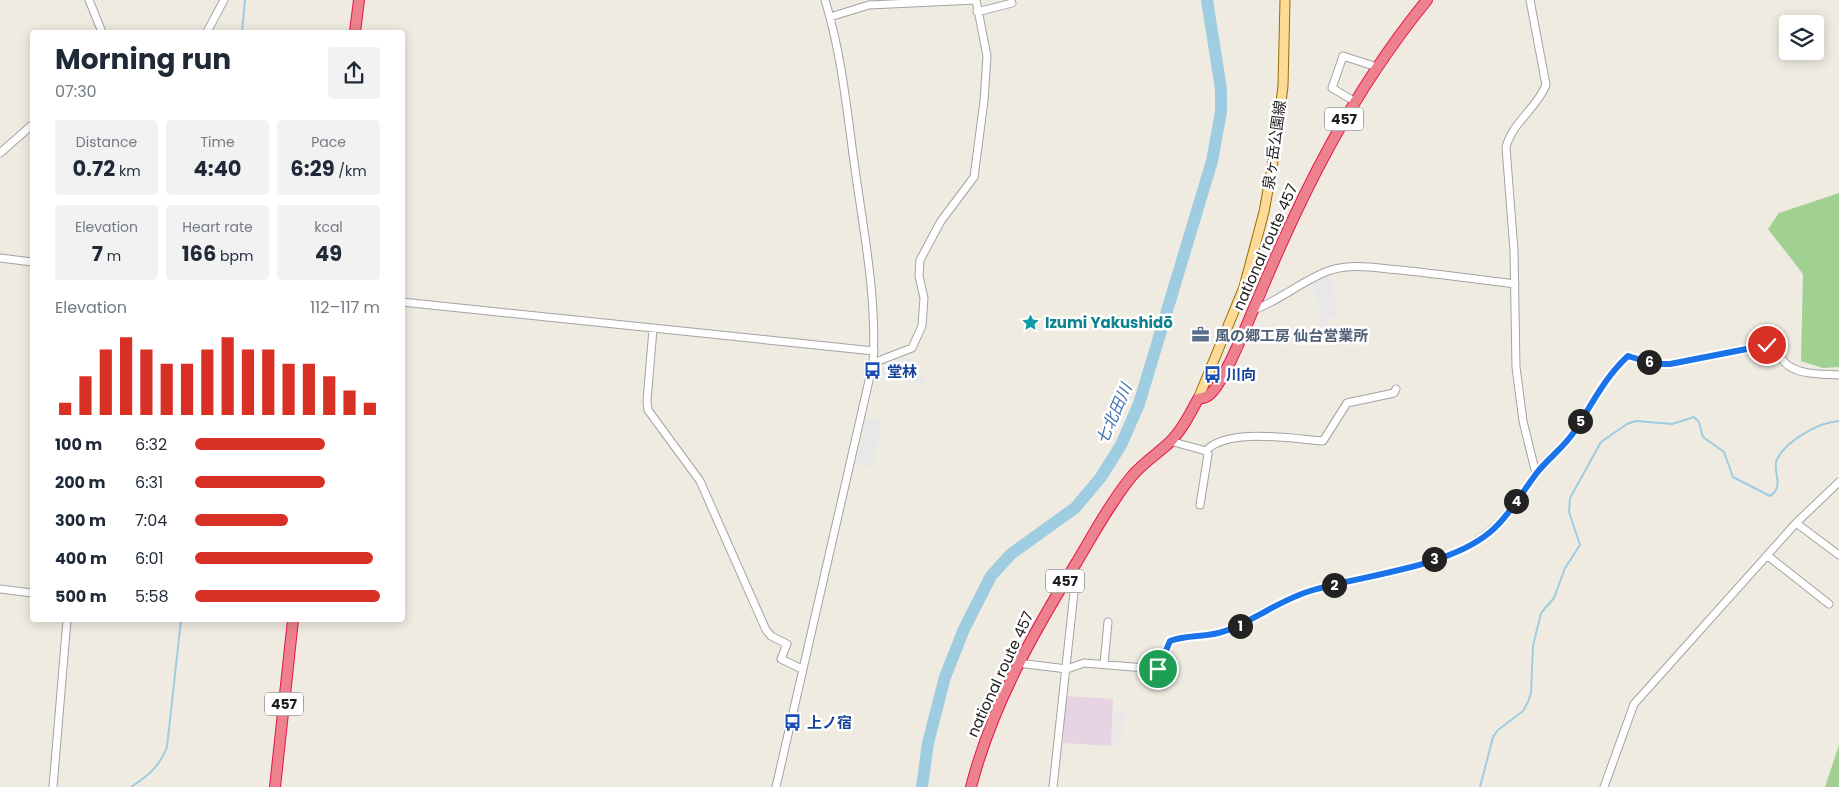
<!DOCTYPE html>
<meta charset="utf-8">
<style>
:root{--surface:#fff;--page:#f2f2f3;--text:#1f2937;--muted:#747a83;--accent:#d93025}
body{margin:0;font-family:Poppins,"Noto Sans JP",sans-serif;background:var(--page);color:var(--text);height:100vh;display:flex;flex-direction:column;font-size:19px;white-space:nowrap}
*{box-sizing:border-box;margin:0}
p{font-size:16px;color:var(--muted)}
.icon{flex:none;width:28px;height:28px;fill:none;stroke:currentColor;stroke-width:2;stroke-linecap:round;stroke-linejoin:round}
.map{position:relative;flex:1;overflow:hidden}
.sheet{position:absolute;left:30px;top:30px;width:375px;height:592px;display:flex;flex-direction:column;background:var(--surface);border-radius:5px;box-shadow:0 2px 12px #0003}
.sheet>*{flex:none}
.tools{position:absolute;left:1779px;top:15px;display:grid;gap:10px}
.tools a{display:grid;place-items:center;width:45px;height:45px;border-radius:5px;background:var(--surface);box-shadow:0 2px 12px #0003;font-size:25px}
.pin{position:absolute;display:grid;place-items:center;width:42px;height:42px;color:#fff;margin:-21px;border:2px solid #fff;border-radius:50%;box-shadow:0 1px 5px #0007}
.km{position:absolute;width:25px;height:25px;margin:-12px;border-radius:50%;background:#222;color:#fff;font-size:14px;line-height:25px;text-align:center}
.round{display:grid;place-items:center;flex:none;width:52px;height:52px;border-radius:5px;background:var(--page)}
.overview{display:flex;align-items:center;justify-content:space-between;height:85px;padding:0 25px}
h1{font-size:28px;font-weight:700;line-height:38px}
.metrics{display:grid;grid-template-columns:repeat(3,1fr);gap:8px;height:85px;padding:5px 25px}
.metrics div{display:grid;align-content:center;border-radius:5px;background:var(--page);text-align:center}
.metrics b{font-size:21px;font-weight:700}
.metrics small{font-size:14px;font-weight:400}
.metrics p{font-size:14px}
.chart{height:140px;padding:10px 25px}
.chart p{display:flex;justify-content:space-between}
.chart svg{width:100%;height:90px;margin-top:5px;stroke:var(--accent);stroke-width:6}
ul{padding:0 25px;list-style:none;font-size:16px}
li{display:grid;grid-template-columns:80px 60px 1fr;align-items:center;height:38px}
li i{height:12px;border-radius:6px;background:var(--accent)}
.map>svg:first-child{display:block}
.industrial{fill:#e8d3e3}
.forest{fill:#a0d193}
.parking{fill:#e8e8e8}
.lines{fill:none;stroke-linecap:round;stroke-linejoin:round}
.stream{stroke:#9ecce0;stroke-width:2}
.river{stroke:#9ecce0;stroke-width:12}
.minor-casing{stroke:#a3a3a3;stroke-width:9}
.major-casing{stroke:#956f00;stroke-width:11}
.highway-casing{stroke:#e5164e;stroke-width:12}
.minor{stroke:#fff;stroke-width:7}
.major{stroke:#ffda96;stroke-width:9}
.highway{stroke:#ed828e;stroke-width:10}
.route-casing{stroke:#fff;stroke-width:10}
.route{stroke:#1a73e8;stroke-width:6}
.labels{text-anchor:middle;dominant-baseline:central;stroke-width:5;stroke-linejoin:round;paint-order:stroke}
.shield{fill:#fff;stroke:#606060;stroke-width:1}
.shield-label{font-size:14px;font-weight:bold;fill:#1c1c1c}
.street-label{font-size:15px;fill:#1c1c1c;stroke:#fff}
.culture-label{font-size:15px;font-weight:bold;fill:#0d838f;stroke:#fff;text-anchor:start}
.service-label{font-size:15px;font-weight:bold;fill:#4e5e75;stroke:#fff;text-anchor:start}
.transit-label{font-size:15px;font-weight:bold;fill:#164399;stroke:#fff;text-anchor:start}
.water-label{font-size:16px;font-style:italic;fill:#4272b3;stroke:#fff}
</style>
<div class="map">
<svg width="1839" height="787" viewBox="0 0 1839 787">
<rect width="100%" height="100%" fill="#efebe1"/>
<!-- industrial -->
<path class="industrial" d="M1066,696L1113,699L1111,746L1063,743Z"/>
<!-- forest -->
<path class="forest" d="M1839,193V367L1823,368L1801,361L1803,274L1768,229L1779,213Z
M1839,745V787H1825Z"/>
<!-- parking -->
<path class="parking" d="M1332,276L1337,316L1329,318L1331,334L1326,335L1311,282Z
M905,357L916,360L914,367L921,369L920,373L926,379L924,386L882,375L884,367L891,368L892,362Z
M867,417L883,421L872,467L856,464Z
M1114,711H1126L1120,744L1112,743Z"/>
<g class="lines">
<!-- stream -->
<path class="stream" d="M242,32L245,0
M131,787C149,775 159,767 167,747L181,620
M1480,787L1493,737L1498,730L1523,711L1528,702L1531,693L1533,646L1541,613L1554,598L1565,568L1580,545L1569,512L1570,498L1601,442L1627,424L1636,421L1672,424L1694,417L1699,422L1703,437L1724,452L1733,477L1770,496C1784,487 1774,475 1776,462C1783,442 1819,422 1839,421"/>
<!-- river -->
<path class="river" d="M922,787L928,743L945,677L964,629L991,576L1011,554L1075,508L1101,477L1121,445L1139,404L1212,161L1221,112V89L1207,0"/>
<defs>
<path id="minor" d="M89,0L102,32
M1530,0L1546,85C1537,108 1512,123 1506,147L1514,251L1516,367L1523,421L1536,474
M977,12L1012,3
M830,17L869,5L976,0
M207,32L224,0
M1354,101L1332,88L1343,56L1377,67
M0,153L32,125
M0,258L32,262
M402,302L874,351
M1253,310C1280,301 1301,281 1328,271C1352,263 1376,268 1400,270C1438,274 1476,279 1515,284
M653,329L647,401L648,410L700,481L766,630L771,636L787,644L781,659L802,669
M873,363L912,348L922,326L924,298L919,276L920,260L941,221L974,177L984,101L987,56L976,0
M1170,441L1206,451L1208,454L1200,505
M1206,451C1226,427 1294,439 1323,441L1347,403L1394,393L1396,389
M1796,523L1839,555
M1768,556L1829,604
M0,589L32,593
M1018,663L1067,669L1084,663L1158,669L1170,641C1188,634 1207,638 1225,631C1255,620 1280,600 1310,591C1365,575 1447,569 1491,530C1509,515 1522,493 1536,474C1548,458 1565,447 1576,429C1592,404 1605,377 1628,356L1654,364H1670L1767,345C1778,347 1779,360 1789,366C1802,375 1823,374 1839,375
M1104,664L1108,622
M53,787L67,620
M776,787L873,363C877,299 864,233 855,169C847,112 842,55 825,0
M1053,787L1076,574L1073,567
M1604,787L1634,704L1796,523L1839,482"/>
<path id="major" d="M1198,399L1244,287L1264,212L1275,151L1283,86L1285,0"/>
<path id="highway" d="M355,32L359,0
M275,787L293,620
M971,787C992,706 1032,635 1075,565C1093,535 1110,503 1132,476C1143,463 1157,454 1169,443C1182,430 1190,414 1198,399C1202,398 1206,398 1209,395C1224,384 1248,321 1257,301C1302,192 1352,92 1427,0"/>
</defs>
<!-- minor casing -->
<use href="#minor" class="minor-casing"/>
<!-- major casing -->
<use href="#major" class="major-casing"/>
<!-- highway casing -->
<use href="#highway" class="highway-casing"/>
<!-- minor -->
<use href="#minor" class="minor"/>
<!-- major -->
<use href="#major" class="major"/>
<!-- highway -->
<use href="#highway" class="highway"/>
</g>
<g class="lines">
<defs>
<path id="route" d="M1158,669L1170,641C1188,634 1207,638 1225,631C1255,620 1280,600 1310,591C1363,575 1446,568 1489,533C1508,517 1521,494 1536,474C1548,458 1565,447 1576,429C1592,404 1605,377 1628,356L1654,364H1670L1767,345"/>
</defs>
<!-- route casing -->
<use href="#route" class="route-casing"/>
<!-- route -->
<use href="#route" class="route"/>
</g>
<!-- icons -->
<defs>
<symbol id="sight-bare" viewBox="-9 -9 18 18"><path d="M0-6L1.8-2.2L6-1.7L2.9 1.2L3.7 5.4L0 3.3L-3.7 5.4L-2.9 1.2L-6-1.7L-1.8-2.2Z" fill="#0f9aa8" stroke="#fff" stroke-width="2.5" paint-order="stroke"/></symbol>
<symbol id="office-bare" viewBox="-9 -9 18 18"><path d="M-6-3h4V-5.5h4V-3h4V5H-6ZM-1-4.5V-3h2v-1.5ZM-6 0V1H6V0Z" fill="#5c6f8a" stroke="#fff" stroke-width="2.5" paint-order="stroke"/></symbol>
<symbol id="bus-bare" viewBox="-9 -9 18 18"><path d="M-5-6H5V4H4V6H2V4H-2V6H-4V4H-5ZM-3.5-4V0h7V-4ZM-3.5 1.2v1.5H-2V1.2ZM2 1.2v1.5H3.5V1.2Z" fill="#1a4fb4" stroke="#fff" stroke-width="2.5" paint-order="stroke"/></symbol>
</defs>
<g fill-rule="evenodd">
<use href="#sight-bare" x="1018" y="310" width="25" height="25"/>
<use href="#office-bare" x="1188" y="322" width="25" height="25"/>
<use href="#bus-bare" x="860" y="358" width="25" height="25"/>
<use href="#bus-bare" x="1200" y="362" width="25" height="25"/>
<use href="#bus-bare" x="780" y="710" width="25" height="25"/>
</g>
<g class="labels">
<!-- shield labels -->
<g class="shield">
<rect x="1325" y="107.5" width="38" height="23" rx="4"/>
<rect x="1046" y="569.5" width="38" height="23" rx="4"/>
<rect x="265" y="692.5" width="38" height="23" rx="4"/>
</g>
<g class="shield-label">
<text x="1344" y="119">457</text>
<text x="1065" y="581">457</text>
<text x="284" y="704">457</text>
</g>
<!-- street labels -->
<g class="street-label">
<text transform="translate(1274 145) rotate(-82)">泉ヶ岳公園線</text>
<text transform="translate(1265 247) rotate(-66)">national route 457</text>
<text transform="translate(1000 674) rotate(-65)">national route 457</text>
</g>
<!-- culture labels -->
<g class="culture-label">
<text x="1045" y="322">Izumi Yakushidō</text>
</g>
<!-- service labels -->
<g class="service-label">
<text x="1215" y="335">風の郷工房 仙台営業所</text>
</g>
<!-- transit labels -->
<g class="transit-label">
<text x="887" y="371">堂林</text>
<text x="1226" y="374">川向</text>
<text x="807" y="722">上ノ宿</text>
</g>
<!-- water labels -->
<g class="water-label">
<text transform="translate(1114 414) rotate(-66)">七北田川</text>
</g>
</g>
</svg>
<div class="tools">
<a><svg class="icon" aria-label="layers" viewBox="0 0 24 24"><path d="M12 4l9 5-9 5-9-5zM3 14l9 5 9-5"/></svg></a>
</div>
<div class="pin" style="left:1158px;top:669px;background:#1e9e55"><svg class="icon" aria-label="arrive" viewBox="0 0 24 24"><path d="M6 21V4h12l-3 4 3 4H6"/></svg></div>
<div class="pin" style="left:1767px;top:345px;background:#d93025"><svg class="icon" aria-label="check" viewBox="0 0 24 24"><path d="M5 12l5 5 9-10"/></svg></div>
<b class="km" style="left:1240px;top:626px">1</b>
<b class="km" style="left:1334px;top:585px">2</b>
<b class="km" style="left:1434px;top:559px">3</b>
<b class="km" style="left:1516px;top:501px">4</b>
<b class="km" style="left:1580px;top:421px">5</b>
<b class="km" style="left:1649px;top:362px">6</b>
<section class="sheet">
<div class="overview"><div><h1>Morning run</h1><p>07:30</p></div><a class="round"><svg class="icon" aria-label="share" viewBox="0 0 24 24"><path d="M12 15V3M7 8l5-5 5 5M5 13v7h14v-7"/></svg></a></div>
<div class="metrics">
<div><p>Distance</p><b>0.72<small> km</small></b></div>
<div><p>Time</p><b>4:40</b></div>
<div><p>Pace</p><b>6:29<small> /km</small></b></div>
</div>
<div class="metrics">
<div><p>Elevation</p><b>7<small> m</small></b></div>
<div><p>Heart rate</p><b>166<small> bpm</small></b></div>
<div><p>kcal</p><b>49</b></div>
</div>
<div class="chart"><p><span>Elevation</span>112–117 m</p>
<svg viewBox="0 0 160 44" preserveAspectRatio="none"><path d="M5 44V38M15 44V25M25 44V12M35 44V6M45 44V12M55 44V19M65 44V19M75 44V12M85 44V6M95 44V12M105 44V12M115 44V19M125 44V19M135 44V25M145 44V32M155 44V38"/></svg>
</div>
<ul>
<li><b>100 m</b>6:32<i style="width:70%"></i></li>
<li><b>200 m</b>6:31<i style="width:70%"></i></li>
<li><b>300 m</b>7:04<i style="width:50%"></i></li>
<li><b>400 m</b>6:01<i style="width:96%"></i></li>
<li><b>500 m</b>5:58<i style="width:100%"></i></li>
</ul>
</section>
</div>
